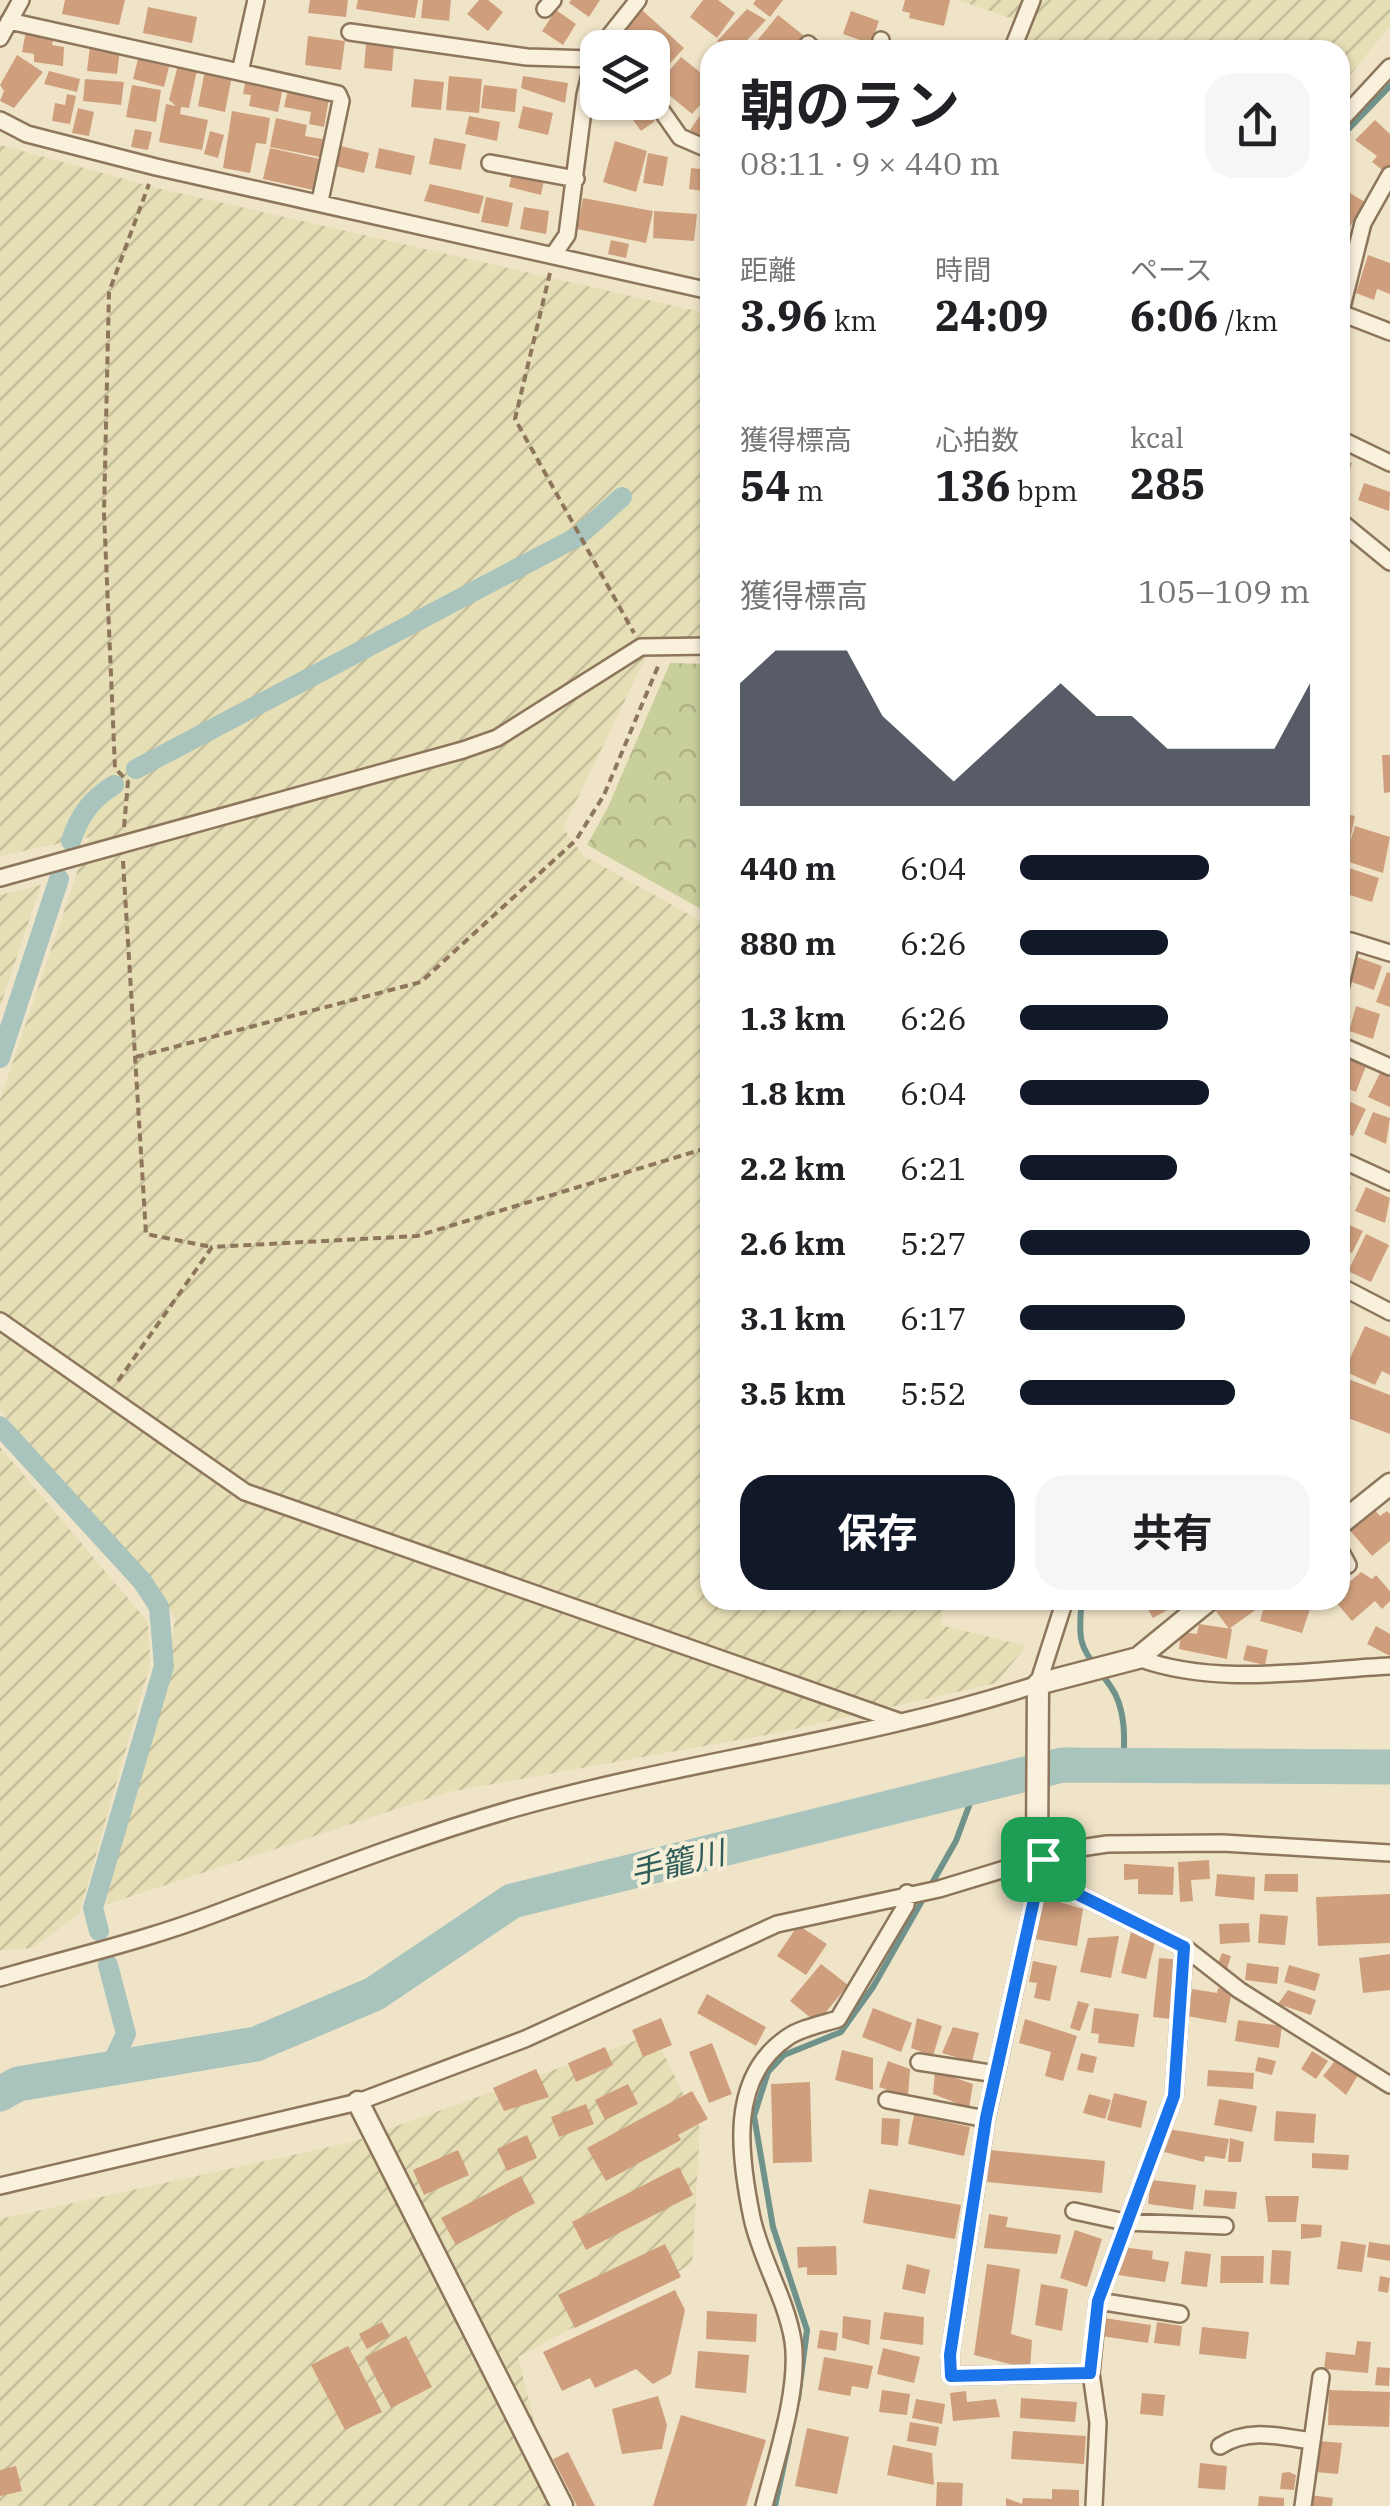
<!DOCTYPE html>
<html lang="ja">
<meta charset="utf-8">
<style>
:root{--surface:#fff;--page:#f6f6f6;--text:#202124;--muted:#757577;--accent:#111827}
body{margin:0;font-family:"IBM Plex Serif","Noto Sans JP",serif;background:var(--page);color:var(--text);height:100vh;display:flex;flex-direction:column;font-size:38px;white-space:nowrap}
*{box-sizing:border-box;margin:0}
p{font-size:32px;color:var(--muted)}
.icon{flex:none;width:55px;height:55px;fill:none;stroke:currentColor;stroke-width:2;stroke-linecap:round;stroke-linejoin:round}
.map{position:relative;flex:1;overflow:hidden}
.sheet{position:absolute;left:700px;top:40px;width:650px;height:1570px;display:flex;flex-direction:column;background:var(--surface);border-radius:30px;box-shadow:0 2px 8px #0004}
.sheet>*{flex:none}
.buttons{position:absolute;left:580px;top:30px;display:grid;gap:20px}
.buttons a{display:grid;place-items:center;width:90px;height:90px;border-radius:20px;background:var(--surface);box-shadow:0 2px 8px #0004;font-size:50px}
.pin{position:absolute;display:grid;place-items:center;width:85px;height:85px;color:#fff;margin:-42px;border-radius:20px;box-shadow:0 5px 15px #0006}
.round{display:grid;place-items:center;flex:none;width:105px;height:105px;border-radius:30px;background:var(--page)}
.overview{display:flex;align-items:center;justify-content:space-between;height:170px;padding:0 40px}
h1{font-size:55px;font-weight:700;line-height:75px}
.figures{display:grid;grid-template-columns:repeat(3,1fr);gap:15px;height:170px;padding:10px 40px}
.figures div{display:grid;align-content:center}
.figures b{font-size:42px;font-weight:700}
.figures small{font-size:28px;font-weight:400}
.figures p{font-size:28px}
.chart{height:280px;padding:20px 40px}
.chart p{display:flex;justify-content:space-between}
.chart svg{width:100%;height:180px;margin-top:10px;fill:var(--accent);opacity:.7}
.action{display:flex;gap:20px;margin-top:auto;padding:20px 40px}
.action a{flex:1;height:115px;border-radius:30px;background:var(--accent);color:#fff;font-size:40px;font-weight:700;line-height:115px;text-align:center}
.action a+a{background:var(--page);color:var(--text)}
ul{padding:0 40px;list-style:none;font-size:32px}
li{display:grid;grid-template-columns:160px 120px 1fr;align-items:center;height:75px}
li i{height:25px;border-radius:12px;background:var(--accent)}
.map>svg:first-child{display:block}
.farmland{fill:url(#farmland-furrows)}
.park{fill:url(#park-crowns)}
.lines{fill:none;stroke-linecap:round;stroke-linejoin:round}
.stream{stroke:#6f938a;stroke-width:6}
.canal{stroke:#a9c4bc;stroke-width:20}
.river{stroke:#a9c4bc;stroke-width:35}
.building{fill:#cf9f7d}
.minor-casing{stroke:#8d765c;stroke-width:20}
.tertiary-casing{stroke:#8d765c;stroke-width:25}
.path{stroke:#8d765c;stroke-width:4;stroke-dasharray:8 5;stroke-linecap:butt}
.minor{stroke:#faf1dc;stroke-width:15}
.tertiary{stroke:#faf1dc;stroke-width:20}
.route-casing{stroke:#fff;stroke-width:20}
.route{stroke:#1a73e8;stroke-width:12}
.labels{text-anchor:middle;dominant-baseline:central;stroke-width:8;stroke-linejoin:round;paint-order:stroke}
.water-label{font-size:32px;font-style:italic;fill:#2f5d5a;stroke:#f7eed8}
</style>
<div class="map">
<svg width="1390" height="2506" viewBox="0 0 1390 2506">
<defs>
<pattern id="farmland-furrows" width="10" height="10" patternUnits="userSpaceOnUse" patternTransform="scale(2.5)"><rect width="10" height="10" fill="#e6deb5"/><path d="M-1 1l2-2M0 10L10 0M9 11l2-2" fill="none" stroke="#c6bf9b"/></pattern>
<pattern id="park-crowns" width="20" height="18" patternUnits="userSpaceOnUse" patternTransform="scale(2.5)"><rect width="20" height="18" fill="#c9cf9b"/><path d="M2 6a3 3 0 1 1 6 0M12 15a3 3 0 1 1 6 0" fill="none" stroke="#aeb285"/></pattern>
</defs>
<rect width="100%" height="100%" fill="#f0e4c8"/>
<!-- farmland -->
<path class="farmland" d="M958,0H1390V26L1340,87V50H1025L1028,24Z
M0,145L153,187L710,314V637L655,638L563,828L584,856L710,926V1600H944L941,1625L1026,1646L996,1683L777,1733L448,1792L105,1905L176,1618L0,1410V1100L89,837L0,856Z
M41,885L0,1007V895Z
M0,1447L148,1622L150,1665L79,1914L32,1948L0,1950Z
M654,2034L700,2128L692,2264L518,2357L555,2506H0V2219L352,2142Z"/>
<!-- park -->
<path class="park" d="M670,663L710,664V914L587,845L608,807Z"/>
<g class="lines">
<!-- stream -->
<path class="stream" d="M1340,138L1390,86
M1082,1600C1076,1652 1084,1648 1111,1687C1126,1708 1125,1740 1123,1765
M798,2399L807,2330L773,2227L754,2116L768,2072L784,2055L841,2032L873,1987L956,1841L976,1787
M775,2506L789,2441"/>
<!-- canal -->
<path class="canal" d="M584,531L622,497
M136,769L579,536
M71,841C79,816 91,799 114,785
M0,1058L59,879
M0,1426L142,1581L159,1607L164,1666L93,1908L99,1931
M108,1965L126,2034L109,2069"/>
<!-- river -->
<path class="river" d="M0,2094L18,2084L256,2044L374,1994L512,1901L1062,1765L1390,1767"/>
</g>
<!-- building -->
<path class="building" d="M65,0H125L119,25L62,14Z
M310,0H348L346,17L308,13Z
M358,0H418L415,18L356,9Z
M423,0H451L449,21L421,18Z
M479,0H488L503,12L488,31L467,14Z
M571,0H600L589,17L569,3Z
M703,0H718L735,13L717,38L690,17Z
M756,0H783L770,17L753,4Z
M905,0H950L944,26L909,18L910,13L902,11Z
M148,7L197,17L192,43L143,33Z
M747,9L766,20L738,50H729L717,41Z
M556,10L576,24L563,45L542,31Z
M642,10L684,48L660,74L652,68V48H630L618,37Z
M851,11L879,21L871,44L843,34Z
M778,15L803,35L791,50H766L756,42Z
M26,31L54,36L52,45L64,47L63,66L34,62V54L22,52Z
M308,36L345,41L341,70L305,65Z
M907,43L937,48V50H906Z
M366,44L394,46L392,71L364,68Z
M90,46L120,49L117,74L87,71Z
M17,55L43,72L14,108L0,101L4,91L0,85Z
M681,57L710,80V94L692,114L657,85Z
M138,59L169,67L164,87L133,79Z
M178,65L197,70L189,108L181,107L180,114L208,120L202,150L159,142L166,104L176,106L169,100Z
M205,70L232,76L225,112L198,106Z
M49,71L80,79L77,92L44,84Z
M449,76L482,79L479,113L446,110Z
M523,76L568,83L565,103L521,88Z
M85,79L124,82L121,105L83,101Z
M246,79L283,87L278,112L249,106L251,95L243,94Z
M414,79L444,82L441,110L411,107Z
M132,85L161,90L156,122L126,117Z
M484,85L517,89L515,112L481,108Z
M288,90L329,98L324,127L309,124L311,112L284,107Z
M67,94L76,96L70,124L52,121L55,103L65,105Z
M609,102H640L619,117Z
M523,106L553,113L548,135L518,128Z
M645,106L655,121L641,131L630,116Z
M78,108L94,112L89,136L72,133Z
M232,111L270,118L266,144L256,143L250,173L223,168Z
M701,114L710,121V145L690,130Z
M469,116L500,122L497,141L465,134Z
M276,118L307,125L305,136L323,139L320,157L270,147Z
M1375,120L1390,134V166L1385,172L1372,162L1377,156L1355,140Z
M135,129L152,132L148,150L131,147Z
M210,131L224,135L218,158L204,154Z
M434,138L466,144L461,170L429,164Z
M615,141L647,151L636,192L603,182Z
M341,146L369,153L364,173L336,166Z
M270,148L320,159L313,190L263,179Z
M379,148L415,156L411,175L375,168Z
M648,153L668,157L663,186L643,183Z
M691,168L710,170V192L689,189Z
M513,169L545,175L541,195L509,187Z
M430,184L484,196L479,214L424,201Z
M1340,187L1365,202L1348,230L1340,225Z
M486,197L513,203L508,227L481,222Z
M583,198L653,211L646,243L577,229Z
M524,207L549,211L546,234L520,229Z
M654,211L697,214L694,241L653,238Z
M611,240L629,244L626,258L608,254Z
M1368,255L1390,263V294L1377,289L1374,300L1356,293Z
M1340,460L1352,463L1344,488L1340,487Z
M1364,483L1390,492L1389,511L1358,500Z
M1340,617L1348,619L1341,647H1340Z
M1382,755H1390V792L1384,793Z
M1340,813L1355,816L1349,845L1355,826L1390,837L1383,873L1346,861L1348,854L1340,852Z
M1340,865L1379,878L1372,902L1340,892Z
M1357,957L1382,966L1374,990L1349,981Z
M1387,972L1390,973V1007L1376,1002Z
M1356,1006L1380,1014L1373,1039L1349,1031Z
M1340,1056L1366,1066L1356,1092L1340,1086Z
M1380,1073L1390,1078V1107L1368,1097Z
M1344,1099L1366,1109L1353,1136L1340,1130Z
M1373,1112L1390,1118L1386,1144L1364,1134Z
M1340,1183L1351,1188L1340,1212Z
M1366,1187L1390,1198L1385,1223L1355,1211Z
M1340,1221L1363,1231L1352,1253L1340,1249Z
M1366,1234L1389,1245L1371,1282L1348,1271Z
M1365,1326L1390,1337V1375L1382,1371L1375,1385L1344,1371Z
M1340,1376L1390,1395V1434L1340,1415Z
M1371,1506L1380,1516L1387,1511L1390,1514V1541L1372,1556L1347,1527Z
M1361,1572L1372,1579L1376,1575L1390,1591V1601L1382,1609L1375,1601L1352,1621L1334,1600H1340V1590Z
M1142,1600H1185L1153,1618Z
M1224,1600H1251L1258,1608L1229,1629L1213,1607Z
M1266,1600H1313L1302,1633L1260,1621Z
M1199,1624L1232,1629L1227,1659L1179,1649L1181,1632L1197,1634Z
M1376,1626L1390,1634V1656L1367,1644Z
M1247,1645L1268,1650L1265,1665L1243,1660Z
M1209,1860L1210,1879L1191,1880L1193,1901L1180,1902L1178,1862Z
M1124,1864L1174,1867L1173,1895L1138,1894V1879L1124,1880Z
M1217,1874L1255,1877L1254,1900L1215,1896Z
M1265,1874H1298V1892L1264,1891Z
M1390,1894V1943L1318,1946L1316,1897Z
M1043,1897L1083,1909L1077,1946L1034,1939Z
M1260,1914L1288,1916L1285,1945L1258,1943Z
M1249,1923L1250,1942L1220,1944L1219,1924Z
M798,1925L827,1944L806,1975L777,1956Z
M1131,1932L1156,1938L1146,1979L1121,1973Z
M1119,1936L1111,1978L1080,1972L1088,1938Z
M1222,1953L1231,1956L1227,1969L1217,1966Z
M1390,1954V1990L1363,1993L1359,1958Z
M1159,1958L1185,1960L1179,2020L1153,2017Z
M1033,1961L1057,1966L1050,2001L1034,1998L1037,1983L1029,1982Z
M1247,1963L1279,1967L1277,1984L1245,1980Z
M821,1964L848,1985L817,2023L790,2001Z
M1289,1965L1320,1974L1315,1991L1284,1982Z
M1218,1988L1232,1990L1226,2023L1187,2016L1192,1989L1217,1993Z
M1288,1990L1316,2000L1311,2015L1278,2004Z
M707,1994L766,2027L756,2046L697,2013Z
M1078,2001L1089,2004L1080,2031L1070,2028Z
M873,2008L912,2023L901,2052L862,2037Z
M1094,2008L1139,2014L1134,2047L1098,2043L1099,2034L1091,2033Z
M661,2018L672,2045L643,2057L632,2030Z
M917,2018L942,2026L933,2056L911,2048Z
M1025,2019L1077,2036L1063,2081L1045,2076L1051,2052L1019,2043Z
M1238,2020L1282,2026L1279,2048L1235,2041Z
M953,2027L979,2033L972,2062L942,2053Z
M712,2043L732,2094L709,2103L689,2052Z
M605,2047L613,2065L576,2082L568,2063Z
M842,2050L873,2058V2090L835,2080Z
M1312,2051L1328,2061L1316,2079L1301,2069Z
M1081,2053L1097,2057L1093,2073L1077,2070Z
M1258,2057L1276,2061L1272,2075L1255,2071Z
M1337,2058L1358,2075L1346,2095L1323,2076Z
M888,2061L910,2069L908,2097L879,2087Z
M536,2069L549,2097L504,2111L493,2088Z
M1208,2070L1254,2073L1253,2089L1207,2086Z
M935,2071L973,2084L969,2108L933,2094Z
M810,2082L812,2162L773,2163L771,2084Z
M628,2084L638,2104L605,2120L595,2100Z
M692,2091L708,2119L678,2135L681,2140L606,2181L587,2148Z
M1114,2093L1147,2101L1141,2128L1107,2120Z
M1089,2094L1111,2100L1105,2119L1083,2113Z
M1219,2099L1257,2106L1252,2132L1214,2125Z
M586,2104L594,2124L559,2137L551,2117Z
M1276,2111L1316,2114L1314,2143L1274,2141Z
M914,2115L970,2127L964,2156L908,2144Z
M882,2118L900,2119L898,2146L881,2144Z
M1168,2129L1229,2139L1225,2159L1205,2156L1204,2162L1164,2152Z
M527,2135L537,2158L507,2171L497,2149Z
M1230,2138L1244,2142L1241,2162H1228Z
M458,2150L469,2175L424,2195L413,2170Z
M990,2150L1105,2161L1102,2193L987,2182Z
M1312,2153L1349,2155L1348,2170L1312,2168Z
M679,2167L693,2195L586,2250L572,2222Z
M521,2176L535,2203L456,2245L441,2218Z
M1151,2180L1196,2185L1193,2210L1148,2204Z
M869,2189L961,2205L955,2239L863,2223Z
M1205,2190L1237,2192L1235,2209L1203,2206Z
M1265,2196H1299L1296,2222H1268Z
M989,2214L1008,2217L1006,2227L1061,2235L1057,2254L984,2248Z
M1301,2224L1322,2225L1321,2237L1301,2239Z
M1075,2230L1102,2239L1087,2287L1060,2278Z
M1341,2241L1366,2245L1362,2272L1337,2269Z
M1369,2242L1390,2245V2261L1367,2257Z
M665,2244L681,2277L575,2328L558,2295Z
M836,2246L837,2275H807V2267L798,2268L797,2247Z
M1122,2247L1153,2251L1152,2259L1169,2262L1165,2282L1118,2275Z
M1272,2250L1291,2251L1289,2285L1270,2284Z
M1185,2251L1211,2254L1207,2287L1181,2284Z
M1221,2256H1264L1263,2283H1220Z
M907,2264L930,2270L925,2294L902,2289Z
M987,2264L1020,2269L1011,2334L1032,2340L1030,2369L974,2355Z
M1380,2276L1390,2278L1388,2293L1378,2291Z
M1041,2284L1068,2289L1062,2331L1035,2325Z
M675,2290L685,2310L671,2374L653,2384L636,2369L595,2388L590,2378L562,2391L543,2352Z
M707,2311L757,2314L756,2342L706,2339Z
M884,2312L924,2317L923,2345L880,2339Z
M843,2316L871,2320L869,2345L842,2338Z
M1104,2318L1151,2325L1148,2343L1101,2336Z
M382,2322L390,2336L367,2349L359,2334Z
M1157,2322L1182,2326L1180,2346L1154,2343Z
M1202,2327L1249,2332L1246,2359L1199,2354Z
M820,2330L838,2333L836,2351L817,2348Z
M406,2336L432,2387L391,2408L365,2357Z
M1357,2341L1371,2342L1368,2373L1324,2369L1326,2352L1355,2355Z
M348,2346L382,2412L345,2430L311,2365Z
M883,2348L920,2357L914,2383L877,2374Z
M698,2351L749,2355L746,2393L695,2388Z
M824,2357L873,2366L868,2389L852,2386L850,2396L818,2390Z
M1377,2367L1390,2368L1389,2386L1375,2385Z
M882,2390L910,2394L907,2415L879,2412Z
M1329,2390L1390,2392L1389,2427L1328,2425Z
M966,2391L967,2402L996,2399L1000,2417L953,2421L950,2393Z
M1142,2393L1165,2395L1163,2416L1140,2414Z
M658,2396L667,2425L662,2449L622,2454L612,2409Z
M1021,2398L1077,2402L1075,2422L1020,2418Z
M916,2399L945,2404L942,2424L912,2418Z
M681,2415L766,2440L746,2506H653Z
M910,2422L939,2427L936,2446L907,2441Z
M807,2428L849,2437L837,2494L795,2486Z
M1013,2431L1086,2436L1084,2464L1011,2459Z
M1318,2441L1342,2443L1338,2474L1315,2472Z
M893,2445L932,2453L934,2485L887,2475Z
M568,2452L595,2506H577L553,2459Z
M1200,2463L1227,2466L1225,2490L1198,2488Z
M16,2466L22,2491L0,2496V2470Z
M1289,2472L1296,2475L1294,2490L1280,2489L1282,2473Z
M937,2482L963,2483L962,2506H936Z
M1052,2489L1079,2490V2506H1006V2498L1022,2504L1023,2498L1052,2499Z
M1309,2495L1333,2498L1332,2506H1308Z
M1259,2496L1284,2498V2506H1258Z"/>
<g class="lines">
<defs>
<path id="minor" d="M545,9L553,0
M9,21L338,94L341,101L320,201
M350,32L527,57L592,59
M0,38L21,0
M600,48L638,0
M804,50L808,44L814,50
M879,50L881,40
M1012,50L1032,0
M240,72L256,0
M652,97L680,137L710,150
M0,120L27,134L156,167L710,291
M1340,121L1390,67
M490,163L576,179
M554,254L567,235L585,95L595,54
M1341,313L1390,332
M1340,315L1363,223L1390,175
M1340,439L1390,463
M1340,521L1390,562
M0,878L463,750L497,738L641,647L710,646
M1340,989L1351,941L1390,953
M1340,1045L1390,1067
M1340,1159L1390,1182
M1340,1286L1390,1312
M0,1321L245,1492L898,1721
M1340,1550L1348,1565
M1138,1658C1216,1687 1309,1670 1390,1666
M1040,1857L1063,1887L1184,1947L1239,1990L1390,2085
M1043,1859L986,2119L950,2355L951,2376L1091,2373
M0,1978C72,1957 147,1940 217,1913C316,1876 414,1837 516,1808C688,1760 868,1740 1038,1684L1065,1600
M919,2062L996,2074
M887,2100L986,2119
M0,2186L358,2102L525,2039L777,1924L939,1889L1067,1850L1107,1844L1223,1843L1390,1853
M1074,2211L1125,2222L1225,2226
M1098,2301L1180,2314
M1220,2446C1248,2428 1279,2436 1311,2441
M764,2506C776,2459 800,2389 793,2341C786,2298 761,2260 752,2218C739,2155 728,2077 788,2037C801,2028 822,2024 838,2019L906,1905L907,1893
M1094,2506L1098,2423L1091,2373L1098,2301L1174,2096L1184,1947
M1303,2506L1321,2377"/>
<path id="tertiary" d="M1340,1524L1390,1484
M1037,1855L1038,1684L1138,1658L1209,1600
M358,2102L562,2506"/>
</defs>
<!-- minor casing -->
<use href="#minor" class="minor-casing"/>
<!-- tertiary casing -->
<use href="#tertiary" class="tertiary-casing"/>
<!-- path -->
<path class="path" d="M550,273L515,419L634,633
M124,827L128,782L115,768L104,513L109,292L149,184
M123,861L146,1234L212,1247
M136,1057L421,982L576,840L604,795L659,664
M118,1381L212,1247L417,1236L710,1147"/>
<!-- minor -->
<use href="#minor" class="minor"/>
<!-- tertiary -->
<use href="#tertiary" class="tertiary"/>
</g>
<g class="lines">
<defs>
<path id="route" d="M1043,1859L1063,1887L1184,1947L1174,2096L1098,2301L1090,2373L951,2376L950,2355L986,2118Z"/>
</defs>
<!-- route casing -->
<use href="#route" class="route-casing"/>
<!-- route -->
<use href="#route" class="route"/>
</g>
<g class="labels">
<!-- water labels -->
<g class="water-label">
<text transform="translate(677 1862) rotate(-13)">手籠川</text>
</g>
</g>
</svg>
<div class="buttons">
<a><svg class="icon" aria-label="layers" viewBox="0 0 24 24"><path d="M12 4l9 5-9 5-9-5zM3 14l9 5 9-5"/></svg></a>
</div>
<div class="pin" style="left:1043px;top:1859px;background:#1e9e55"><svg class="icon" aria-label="arrive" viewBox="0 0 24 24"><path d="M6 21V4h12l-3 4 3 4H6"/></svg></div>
<section class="sheet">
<div class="overview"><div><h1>朝のラン</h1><p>08:11 · 9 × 440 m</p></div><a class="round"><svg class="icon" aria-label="share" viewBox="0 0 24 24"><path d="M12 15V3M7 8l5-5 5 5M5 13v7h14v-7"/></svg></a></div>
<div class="figures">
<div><p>距離</p><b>3.96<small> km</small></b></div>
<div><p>時間</p><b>24:09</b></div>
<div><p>ペース</p><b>6:06<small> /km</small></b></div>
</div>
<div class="figures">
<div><p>獲得標高</p><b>54<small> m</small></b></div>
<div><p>心拍数</p><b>136<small> bpm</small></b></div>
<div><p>kcal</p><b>285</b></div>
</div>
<div class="chart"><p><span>獲得標高</span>105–109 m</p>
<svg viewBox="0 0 160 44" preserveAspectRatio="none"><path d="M0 44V14L10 6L20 6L30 6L40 22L50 30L60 38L70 30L80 22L90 14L100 22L110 22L120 30L130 30L140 30L150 30L160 14V44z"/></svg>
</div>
<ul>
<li><b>440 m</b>6:04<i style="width:65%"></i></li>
<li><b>880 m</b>6:26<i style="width:51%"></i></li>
<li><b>1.3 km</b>6:26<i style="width:51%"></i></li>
<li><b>1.8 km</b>6:04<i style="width:65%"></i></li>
<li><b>2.2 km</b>6:21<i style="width:54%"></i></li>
<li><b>2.6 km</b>5:27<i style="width:100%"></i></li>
<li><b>3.1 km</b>6:17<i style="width:57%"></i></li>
<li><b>3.5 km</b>5:52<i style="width:74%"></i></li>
</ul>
<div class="action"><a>保存</a><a>共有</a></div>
</section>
</div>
